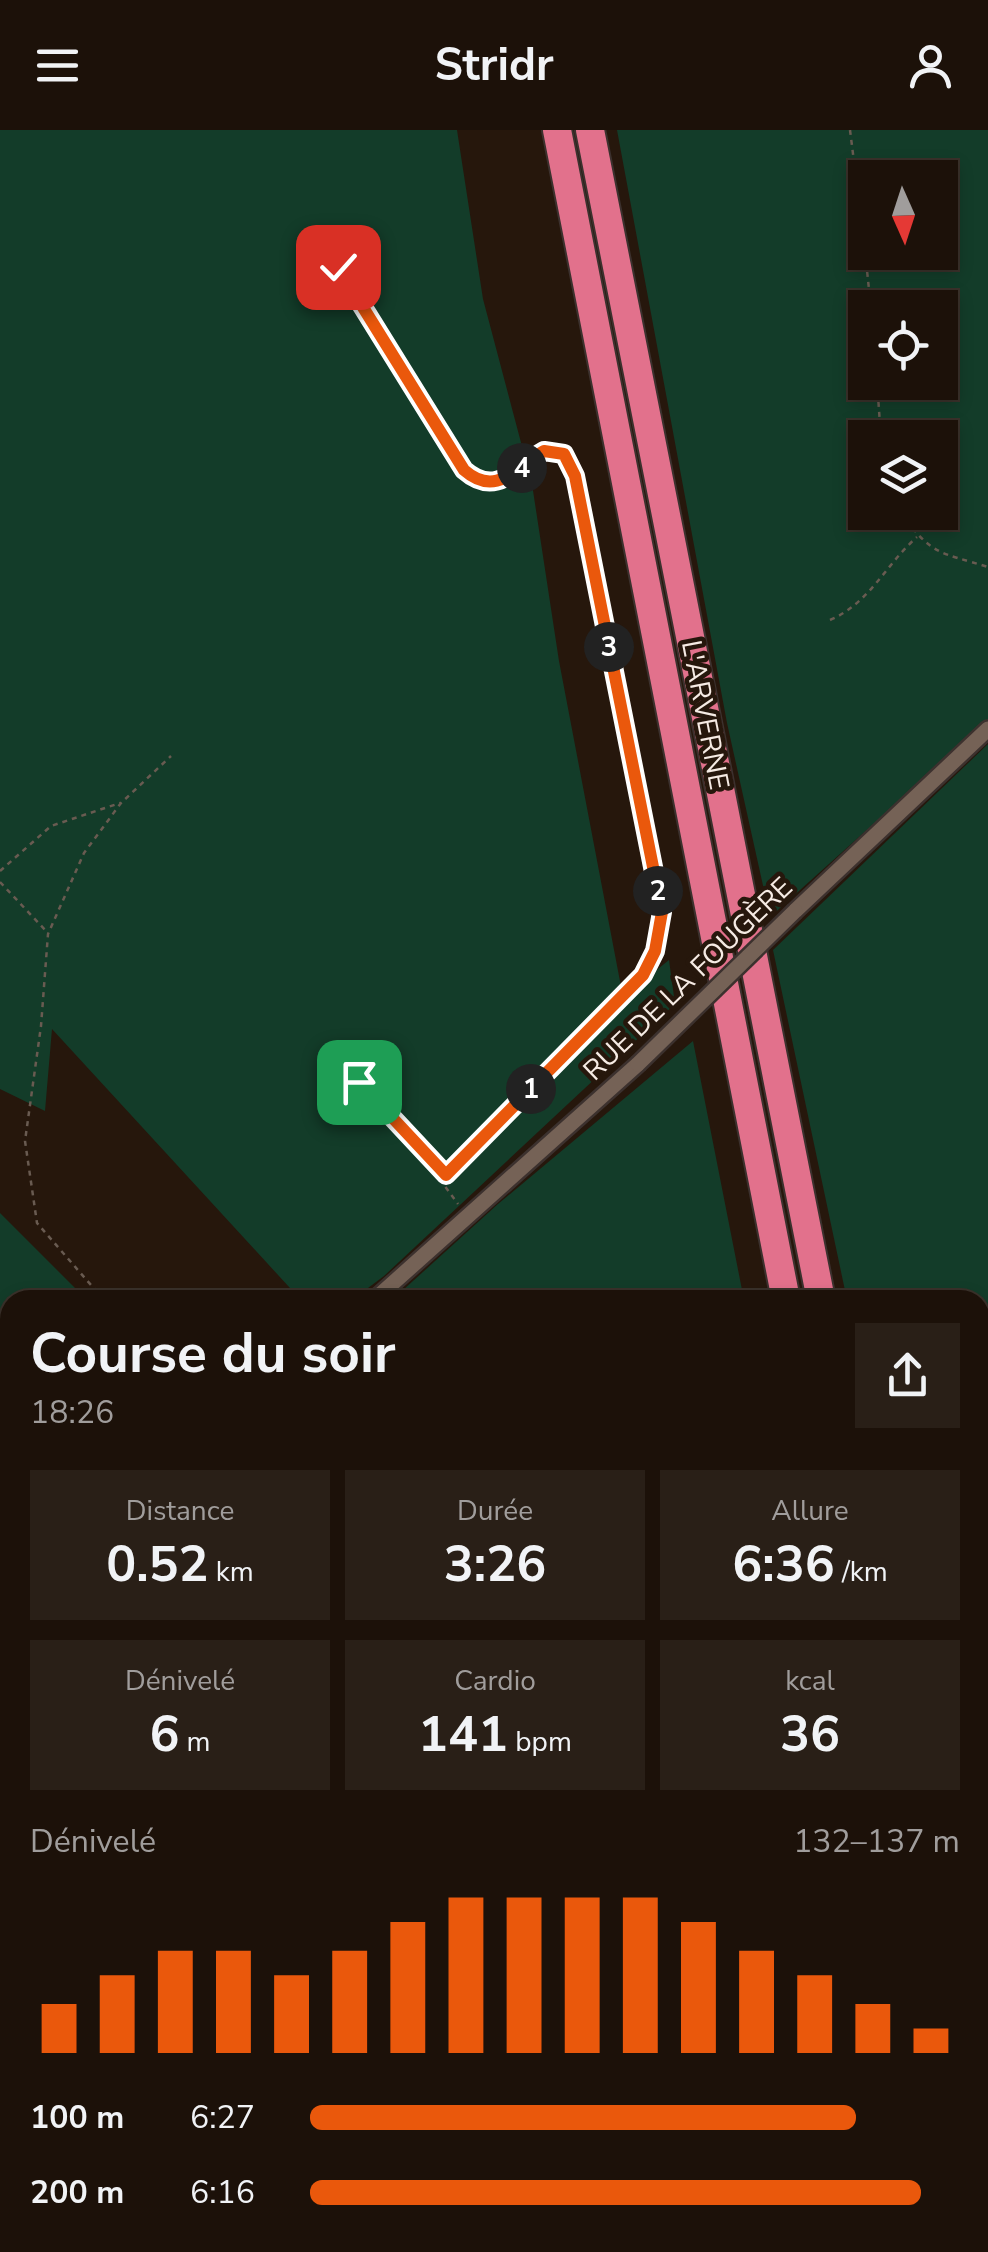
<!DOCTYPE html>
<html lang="fr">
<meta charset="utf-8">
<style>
:root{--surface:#1c1109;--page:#291f17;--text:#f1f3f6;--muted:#a09d9c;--line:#3a312a;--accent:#ea580c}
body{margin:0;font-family:"Nunito Sans",sans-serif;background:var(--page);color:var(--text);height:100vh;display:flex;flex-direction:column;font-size:38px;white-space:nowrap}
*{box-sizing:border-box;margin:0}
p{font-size:32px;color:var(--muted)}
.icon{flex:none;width:55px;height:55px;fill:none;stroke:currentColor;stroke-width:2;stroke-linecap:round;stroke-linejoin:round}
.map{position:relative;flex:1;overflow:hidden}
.panel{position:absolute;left:0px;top:1160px;width:990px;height:962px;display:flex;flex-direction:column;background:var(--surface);border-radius:30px 30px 0 0;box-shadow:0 5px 15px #0003,0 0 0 2px var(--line)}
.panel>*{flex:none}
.needle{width:65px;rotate:177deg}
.fabs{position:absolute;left:848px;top:30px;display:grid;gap:20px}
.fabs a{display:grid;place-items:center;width:110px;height:110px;border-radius:0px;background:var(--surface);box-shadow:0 5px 15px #0003,0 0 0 2px var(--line);font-size:50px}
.pin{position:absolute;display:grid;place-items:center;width:85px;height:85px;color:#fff;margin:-42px;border-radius:20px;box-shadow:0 5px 15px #0006}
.km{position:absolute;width:50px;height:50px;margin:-25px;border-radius:50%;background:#222;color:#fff;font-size:28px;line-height:50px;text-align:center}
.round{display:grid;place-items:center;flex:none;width:105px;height:105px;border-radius:0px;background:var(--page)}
.headline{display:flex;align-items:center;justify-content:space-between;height:170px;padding:0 30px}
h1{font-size:55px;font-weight:700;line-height:75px}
.stats{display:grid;grid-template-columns:repeat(3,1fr);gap:15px;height:170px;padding:10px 30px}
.stats div{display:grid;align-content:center;border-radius:0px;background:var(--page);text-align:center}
.stats b{font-size:50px;font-weight:700}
.stats small{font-size:28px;font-weight:400}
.stats p{font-size:28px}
.chart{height:280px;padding:20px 30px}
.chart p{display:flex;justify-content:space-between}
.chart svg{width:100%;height:180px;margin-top:10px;stroke:var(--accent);stroke-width:6}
ul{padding:0 30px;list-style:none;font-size:32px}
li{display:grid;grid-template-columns:160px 120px 1fr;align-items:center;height:75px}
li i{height:25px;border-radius:12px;background:var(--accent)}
header{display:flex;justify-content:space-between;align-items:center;height:130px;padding:0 30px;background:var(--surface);font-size:45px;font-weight:700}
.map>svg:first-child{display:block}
.green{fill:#133c29;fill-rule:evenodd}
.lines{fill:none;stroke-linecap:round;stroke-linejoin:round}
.minor-casing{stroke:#3c312e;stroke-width:20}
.motorway-casing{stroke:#3c312e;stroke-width:32}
.path{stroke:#695b51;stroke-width:2.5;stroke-dasharray:5 5;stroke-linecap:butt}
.minor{stroke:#756256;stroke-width:15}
.motorway{stroke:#e2718c;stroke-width:28}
.minor-bridge-casing{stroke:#3c312e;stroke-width:20;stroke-linecap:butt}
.minor-bridge{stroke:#756256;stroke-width:15}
.route-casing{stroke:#fff;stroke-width:20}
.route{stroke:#ea580c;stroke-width:12}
.labels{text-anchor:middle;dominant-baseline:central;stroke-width:9;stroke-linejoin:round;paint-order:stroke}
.street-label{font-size:28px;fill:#f6ebe4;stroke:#26170c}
</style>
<header><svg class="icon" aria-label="menu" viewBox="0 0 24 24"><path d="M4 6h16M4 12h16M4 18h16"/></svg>Stridr<svg class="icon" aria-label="person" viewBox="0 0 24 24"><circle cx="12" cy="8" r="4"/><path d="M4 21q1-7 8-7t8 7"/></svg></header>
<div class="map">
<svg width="988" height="2122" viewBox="0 0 988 2122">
<rect width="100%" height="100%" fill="#26170c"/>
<!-- green -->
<path class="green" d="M0,0H457L483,169L532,354L559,531L623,867L669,830L675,874L384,1146L352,1170H301L52,899L45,981L0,959Z
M617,0H988V591L770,787L727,593ZM865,48H940V122H865ZM865,178H940V252H865ZM865,308H940V382H865Z
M988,614V1333L980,1335V1170H847L773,820Z
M693,911L744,1170H392L498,1074Z
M0,1083L87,1170H10L9,1451L0,1440Z
M980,1419L988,1444V1585L980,1587Z
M293,2113L295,2122H92L91,2113Z
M756,2113H907L909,2122H757Z"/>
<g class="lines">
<defs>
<path id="minor" d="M795,781L988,599
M374,1170L638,934
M0,1492L10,1489
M0,2011L10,1818"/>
<path id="motorway" d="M557,0L786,1170
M590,0L821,1170
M980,1986L988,2028
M972,2112L974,2122"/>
</defs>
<!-- minor casing -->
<use href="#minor" class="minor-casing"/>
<!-- motorway casing -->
<use href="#motorway" class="motorway-casing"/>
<!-- path -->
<path class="path" d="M850,0L865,119
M865,122L871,178
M338,137L464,340C497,369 517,335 544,321L564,324L575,345L662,782L655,821L643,845L446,1045L444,1055L458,1074
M877,252L881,308
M901,382C931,426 940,422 988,437
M830,490C870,473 886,434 917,407
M0,741L51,696L120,673
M0,752L47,802
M354,921L359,952L445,1044
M104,1170L37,1093L25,1011L41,896L48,804L84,723L121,673L171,626
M980,1329L988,1327
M0,1425L10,1436
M912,2112L914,2122
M184,2122L190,2112"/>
<!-- minor -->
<use href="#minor" class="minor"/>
<!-- motorway -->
<use href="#motorway" class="motorway"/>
<defs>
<path id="minor-bridge" d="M638,934L795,781"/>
</defs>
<!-- minor-bridge casing -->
<use href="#minor-bridge" class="minor-bridge-casing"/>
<!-- minor-bridge -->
<use href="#minor-bridge" class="minor-bridge"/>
</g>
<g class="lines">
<defs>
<path id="route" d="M338,137L464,340C497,369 517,336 544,321L564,324L575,346L662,782L655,821L643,845L446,1045L359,952"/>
</defs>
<!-- route casing -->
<use href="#route" class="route-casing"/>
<!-- route -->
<use href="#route" class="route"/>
</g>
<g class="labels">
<!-- street labels -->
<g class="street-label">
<text transform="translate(705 585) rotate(79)">L'ARVERNE</text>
<text transform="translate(688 849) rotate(-44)">RUE DE LA FOUGÈRE</text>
</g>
</g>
</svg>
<div class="fabs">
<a><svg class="needle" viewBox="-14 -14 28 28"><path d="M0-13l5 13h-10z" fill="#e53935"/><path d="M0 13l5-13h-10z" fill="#a09d9c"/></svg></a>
<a><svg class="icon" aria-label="locate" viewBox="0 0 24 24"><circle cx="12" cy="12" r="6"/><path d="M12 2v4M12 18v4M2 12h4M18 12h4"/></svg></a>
<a><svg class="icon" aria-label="layers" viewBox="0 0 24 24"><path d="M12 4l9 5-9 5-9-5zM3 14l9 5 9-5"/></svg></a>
</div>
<div class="pin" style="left:359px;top:952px;background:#1e9e55"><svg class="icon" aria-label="arrive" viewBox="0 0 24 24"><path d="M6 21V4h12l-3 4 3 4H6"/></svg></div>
<div class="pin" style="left:338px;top:137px;background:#d93025"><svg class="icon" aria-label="check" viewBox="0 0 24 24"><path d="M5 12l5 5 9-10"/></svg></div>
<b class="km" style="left:531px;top:959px">1</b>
<b class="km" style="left:658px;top:761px">2</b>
<b class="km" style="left:609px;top:517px">3</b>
<b class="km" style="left:522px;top:338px">4</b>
<section class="panel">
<div class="headline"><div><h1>Course du soir</h1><p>18:26</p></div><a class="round"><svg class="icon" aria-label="share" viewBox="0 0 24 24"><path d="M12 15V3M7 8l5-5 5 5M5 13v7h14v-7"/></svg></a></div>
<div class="stats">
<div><p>Distance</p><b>0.52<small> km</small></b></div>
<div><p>Durée</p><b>3:26</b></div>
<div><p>Allure</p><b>6:36<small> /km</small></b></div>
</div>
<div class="stats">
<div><p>Dénivelé</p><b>6<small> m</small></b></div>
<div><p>Cardio</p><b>141<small> bpm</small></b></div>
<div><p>kcal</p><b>36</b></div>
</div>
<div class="chart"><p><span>Dénivelé</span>132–137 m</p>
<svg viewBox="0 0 160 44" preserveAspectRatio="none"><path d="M5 44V32M15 44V25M25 44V19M35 44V19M45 44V25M55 44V19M65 44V12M75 44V6M85 44V6M95 44V6M105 44V6M115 44V12M125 44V19M135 44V25M145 44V32M155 44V38"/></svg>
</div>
<ul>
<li><b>100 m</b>6:27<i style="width:84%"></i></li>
<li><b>200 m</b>6:16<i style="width:94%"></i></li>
</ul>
</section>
</div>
